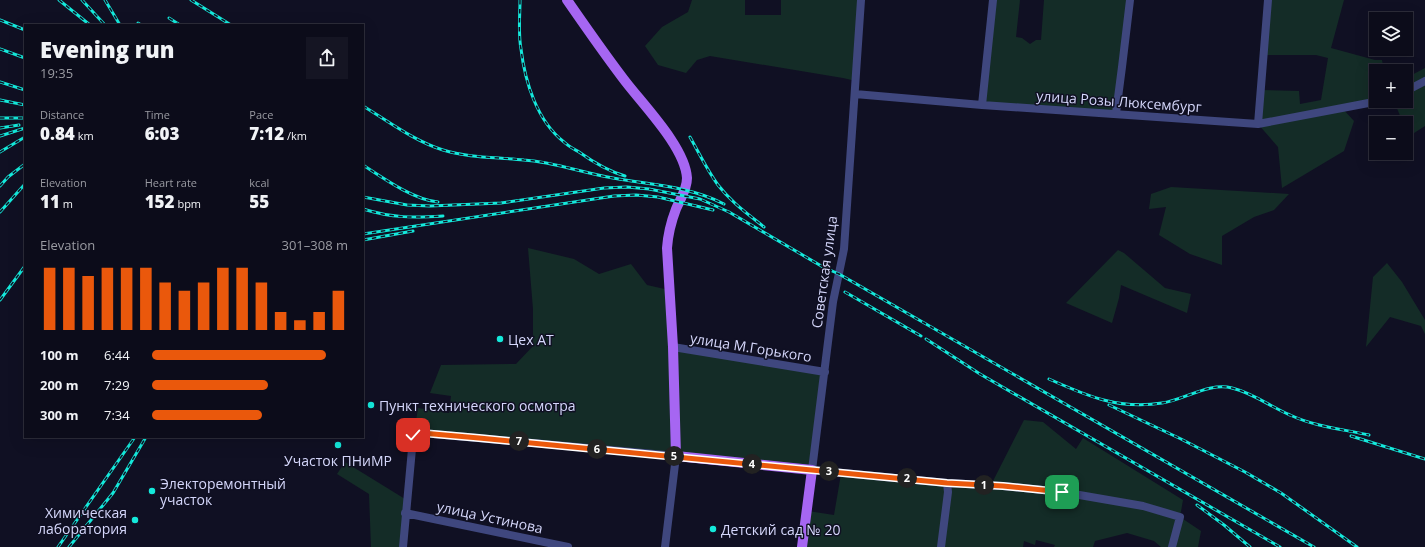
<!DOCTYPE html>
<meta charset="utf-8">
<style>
:root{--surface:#0c0c1a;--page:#151523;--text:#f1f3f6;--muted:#9a9ba2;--line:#2c2c39;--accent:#ea580c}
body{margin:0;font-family:"Open Sans",sans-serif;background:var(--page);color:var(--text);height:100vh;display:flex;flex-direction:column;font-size:15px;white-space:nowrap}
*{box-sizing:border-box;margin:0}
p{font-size:13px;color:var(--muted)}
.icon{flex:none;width:22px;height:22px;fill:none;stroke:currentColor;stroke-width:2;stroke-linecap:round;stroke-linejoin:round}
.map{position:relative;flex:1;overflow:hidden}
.drawer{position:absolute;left:24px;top:24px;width:340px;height:414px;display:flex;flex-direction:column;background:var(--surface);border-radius:0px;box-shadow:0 4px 16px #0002,0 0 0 1px var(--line)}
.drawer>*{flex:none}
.tools{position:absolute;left:1369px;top:12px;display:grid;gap:8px}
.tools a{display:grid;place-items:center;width:44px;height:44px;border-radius:0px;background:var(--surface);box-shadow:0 4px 16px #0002,0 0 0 1px var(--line);font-size:20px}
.pin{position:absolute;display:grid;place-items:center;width:34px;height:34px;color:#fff;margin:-17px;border-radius:8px;box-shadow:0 2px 6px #0006}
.km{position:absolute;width:20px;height:20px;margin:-10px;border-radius:50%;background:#222;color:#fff;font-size:11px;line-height:20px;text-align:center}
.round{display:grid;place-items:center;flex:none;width:42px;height:42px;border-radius:0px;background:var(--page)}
.head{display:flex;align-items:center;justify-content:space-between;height:68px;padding:0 16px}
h1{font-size:22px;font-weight:800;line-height:30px}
.figures{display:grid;grid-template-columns:repeat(3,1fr);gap:6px;height:68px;padding:4px 16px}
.figures div{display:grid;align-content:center}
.figures b{font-size:17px;font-weight:800}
.figures small{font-size:11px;font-weight:400}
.figures p{font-size:11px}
.chart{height:112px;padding:8px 16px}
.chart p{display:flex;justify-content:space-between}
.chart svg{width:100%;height:72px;margin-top:4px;stroke:var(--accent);stroke-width:6}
ul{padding:0 16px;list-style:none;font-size:13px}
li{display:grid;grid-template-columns:64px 48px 1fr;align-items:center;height:30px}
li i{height:10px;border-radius:5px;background:var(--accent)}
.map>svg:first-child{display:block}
.green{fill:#142c27}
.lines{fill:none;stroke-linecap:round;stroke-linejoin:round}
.minor{stroke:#3f477e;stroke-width:8}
.major{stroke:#a666f2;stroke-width:10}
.rail-casing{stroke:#14e9db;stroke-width:3}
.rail{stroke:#101023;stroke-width:1.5;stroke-dasharray:4.5;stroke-linecap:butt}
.route-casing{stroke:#fff;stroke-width:8}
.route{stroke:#ea580c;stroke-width:5}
.poi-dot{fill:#14e9db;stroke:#101023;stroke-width:1.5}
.labels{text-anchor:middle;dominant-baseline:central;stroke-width:3;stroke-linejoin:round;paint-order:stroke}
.street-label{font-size:14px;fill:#d5d7fb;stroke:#101023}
.poi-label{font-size:14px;fill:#d5d7fb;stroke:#101023;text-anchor:start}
</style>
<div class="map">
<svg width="1425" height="547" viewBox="0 0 1425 547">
<rect width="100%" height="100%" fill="#101023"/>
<!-- green -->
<path class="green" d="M692,0H745V15H781V0H861L856,81L843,78L710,56L697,60L686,73L658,65L645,46L662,27L688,12Z
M993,0H1020L1016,37L1022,38L1030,44L1036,40H1041L1044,0H1130L1116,113L982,105Z
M1268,0H1344L1331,48L1375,60H1382L1384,71H1376V101L1342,108L1354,121L1344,151L1282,188L1278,147L1258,124L1260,90L1299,91L1300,104L1321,100L1328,58L1316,55H1262Z
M1425,68V126L1411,135L1406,128V123H1403L1394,101H1406V78Z
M1171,187L1289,194L1274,210L1254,217L1222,236V265L1190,254L1159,235L1166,207L1149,209L1151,194Z
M528,248L574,259L599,274L631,264L647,285L669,290L673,347L825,372L812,470L414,434L418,408L449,413L451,396L430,393L441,365L516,364L533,346V309Z
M1118,250L1124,253L1165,288L1191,294L1187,313L1121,285L1119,298L1112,323L1066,303Z
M1387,263L1402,282L1425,320V334L1421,326L1390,317L1366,347L1373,277Z
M1024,420L1043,422L1076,449L1083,438L1183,500L1180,517L1201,531L1198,547H1161L1154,541L1127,533L1095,541L1093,547H1054L1055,545L1036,540L1035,545L1024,541L1023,547H803L808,511L834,515L841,474L991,485Z
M345,462L405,499L401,547H371L369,494L337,474Z"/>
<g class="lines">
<!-- minor -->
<path class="minor" d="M861,0L844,249L833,302L812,470L947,483L1003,486L1062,492L1143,506L1180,517L1172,547
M1406,91L1425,81
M855,94L982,105L1258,124L1379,101
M982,105L993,0
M1116,113L1122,67L1130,0
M1258,124L1268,0
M673,347L825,372
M405,513L568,547
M403,547L413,438L414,434L422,433L676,456L665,547
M941,547L948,492L947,483"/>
<!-- major -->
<path class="major" d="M567,0C585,26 603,52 622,77C641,103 685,146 687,178C687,190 680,199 676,209C671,222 668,234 667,248L673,347L676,456L812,470L802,547"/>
<defs>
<path id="rail" d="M59,0L90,25
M82,0L105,25
M105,0L120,25
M191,0L231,25
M520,0C520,16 518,33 521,49C525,82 537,121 564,142C568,146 574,149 579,152C593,162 608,171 625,176
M169,18L180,25
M0,20L25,30
M138,23L141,25
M0,49L25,58
M0,82L25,90
M0,100L25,105
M363,106C388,121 414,141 443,150C469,158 496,157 524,160C554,162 583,173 613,178C651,185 689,186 724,204
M0,118H25
M0,128L19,125
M0,136L25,128
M690,137C699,153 707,170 718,185C731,202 748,214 764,227
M0,152L25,137
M363,165C383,178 414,200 438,202
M0,186L8,177L25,164
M363,197L407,205L430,206L501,203L604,188L627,187L649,189L700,199L729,212L823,267L839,274L1314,547
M363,209C392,218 413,218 443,216
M0,212L25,184
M363,234L614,196L636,195L658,197L713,210
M363,240L413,231
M845,292L921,336
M0,300L25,266
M926,339L980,374L1280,547
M1049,379C1087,396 1119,410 1162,403C1184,400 1209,382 1232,388C1253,393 1271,407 1290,415C1316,427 1342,429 1369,435
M1109,405L1181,439L1245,472L1281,493L1357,547
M1351,436L1425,459
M1197,505L1224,525L1250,547
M58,547L135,437
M69,547L113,493L146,437"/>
</defs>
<!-- rail casing -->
<use href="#rail" class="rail-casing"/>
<!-- rail -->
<use href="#rail" class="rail"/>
</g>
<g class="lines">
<defs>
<path id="route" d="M413,435L414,434L422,433L479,438L947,483L1003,486L1062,492"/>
</defs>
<!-- route casing -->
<use href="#route" class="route-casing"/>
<!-- route -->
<use href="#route" class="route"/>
</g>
<!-- markers -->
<g class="poi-dot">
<circle cx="500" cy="339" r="4"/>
<circle cx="371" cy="405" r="4"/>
<circle cx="338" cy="445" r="4"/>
<circle cx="152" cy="491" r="4"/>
<circle cx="135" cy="520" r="4"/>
<circle cx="713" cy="529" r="4"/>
</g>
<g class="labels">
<!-- street labels -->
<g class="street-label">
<text transform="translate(1119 101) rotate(4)">улица Розы Люксембург</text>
<text transform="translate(824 272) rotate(-82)">Советская улица</text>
<text transform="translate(751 347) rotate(9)">улица М.Горького</text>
<text transform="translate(490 517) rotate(12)">улица Устинова</text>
</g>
<!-- poi labels -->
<g class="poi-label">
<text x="508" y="339">Цех АТ</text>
<text x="379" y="405">Пункт технического осмотра</text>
<text x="338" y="460" text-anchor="middle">Участок ПНиМР</text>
<text x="160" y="483">Электоремонтный<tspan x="160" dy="16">участок</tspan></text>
<text x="127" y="512" text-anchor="end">Химическая<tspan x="127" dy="16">лаборатория</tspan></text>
<text x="721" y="529">Детский сад № 20</text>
</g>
</g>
</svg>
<div class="tools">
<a><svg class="icon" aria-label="layers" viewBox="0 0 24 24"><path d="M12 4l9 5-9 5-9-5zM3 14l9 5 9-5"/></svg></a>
<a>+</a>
<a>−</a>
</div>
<div class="pin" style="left:1062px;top:492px;background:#1e9e55"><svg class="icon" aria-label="arrive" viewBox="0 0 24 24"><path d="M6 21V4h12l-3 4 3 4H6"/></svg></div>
<div class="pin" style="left:413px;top:435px;background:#d93025"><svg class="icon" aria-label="check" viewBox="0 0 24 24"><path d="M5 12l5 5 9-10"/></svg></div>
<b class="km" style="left:984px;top:485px">1</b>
<b class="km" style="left:907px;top:478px">2</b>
<b class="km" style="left:829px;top:471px">3</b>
<b class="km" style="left:752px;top:464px">4</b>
<b class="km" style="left:674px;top:456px">5</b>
<b class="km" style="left:597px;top:449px">6</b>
<b class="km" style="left:519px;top:441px">7</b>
<section class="drawer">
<div class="head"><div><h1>Evening run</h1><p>19:35</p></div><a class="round"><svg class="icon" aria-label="share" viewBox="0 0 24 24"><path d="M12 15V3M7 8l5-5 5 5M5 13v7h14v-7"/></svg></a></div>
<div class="figures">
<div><p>Distance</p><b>0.84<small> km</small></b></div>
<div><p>Time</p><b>6:03</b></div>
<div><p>Pace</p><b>7:12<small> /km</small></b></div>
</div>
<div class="figures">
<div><p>Elevation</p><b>11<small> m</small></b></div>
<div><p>Heart rate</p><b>152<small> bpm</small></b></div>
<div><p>kcal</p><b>55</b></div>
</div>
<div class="chart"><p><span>Elevation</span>301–308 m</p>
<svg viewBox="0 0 160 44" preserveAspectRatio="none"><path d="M5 44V6M15 44V6M25 44V11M35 44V6M45 44V6M55 44V6M65 44V15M75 44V20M85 44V15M95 44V6M105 44V6M115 44V15M125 44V33M135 44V38M145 44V33M155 44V20"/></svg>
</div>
<ul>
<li><b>100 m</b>6:44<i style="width:89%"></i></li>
<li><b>200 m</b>7:29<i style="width:59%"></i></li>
<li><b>300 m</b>7:34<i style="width:56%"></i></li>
</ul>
</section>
</div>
